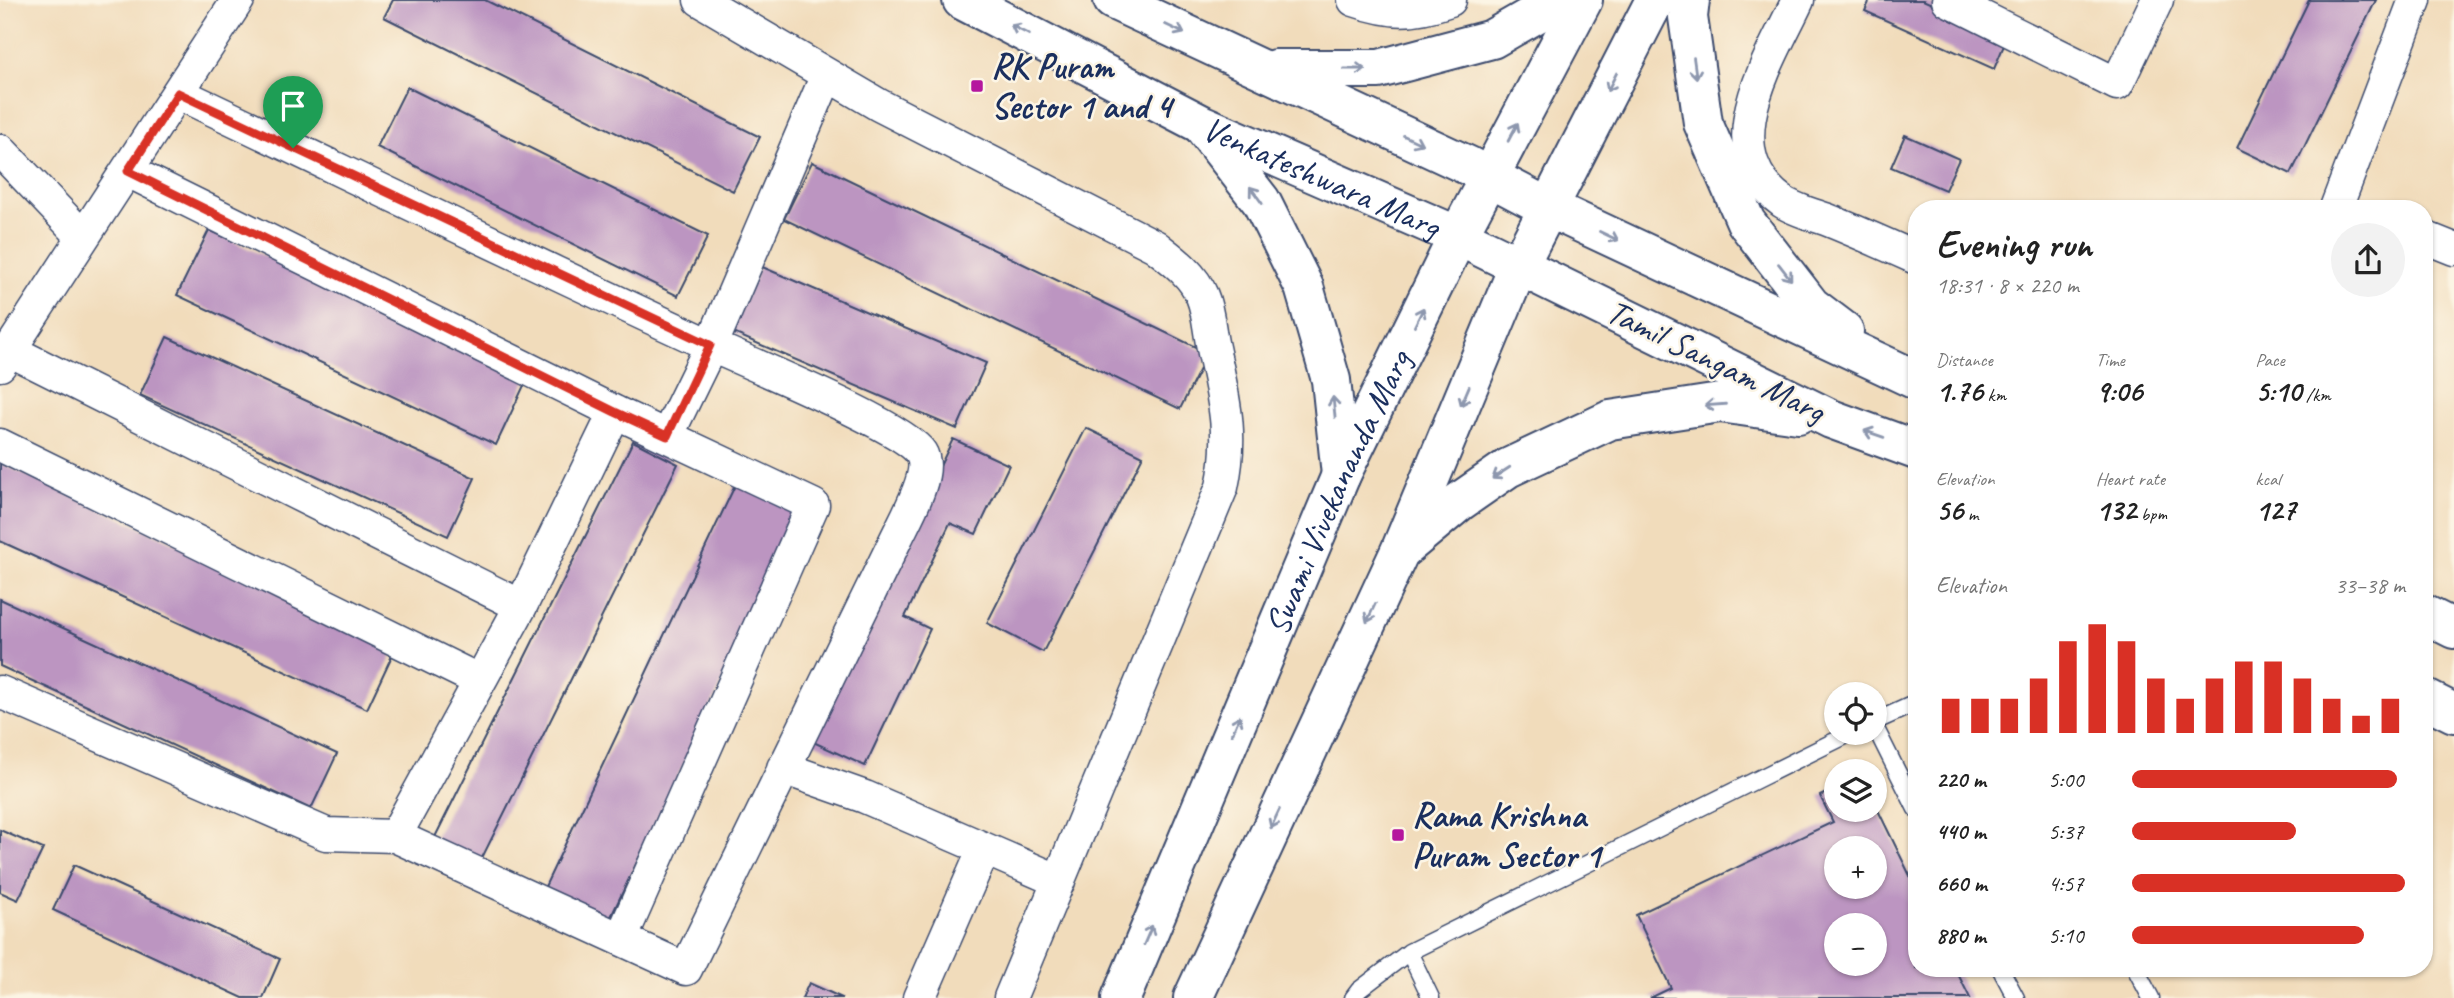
<!DOCTYPE html>
<meta charset="utf-8">
<style>
:root{--surface:#fff;--page:#f2f2f2;--text:#222;--muted:#767676;--accent:#d93025}
body{margin:0;font-family:Caveat,sans-serif;background:var(--page);color:var(--text);height:100vh;display:flex;flex-direction:column;font-size:26px;white-space:nowrap}
*{box-sizing:border-box;margin:0}
p{font-size:23px;color:var(--muted)}
.icon{flex:none;width:38px;height:38px;fill:none;stroke:currentColor;stroke-width:2;stroke-linecap:round;stroke-linejoin:round}
.map{position:relative;flex:1;overflow:hidden}
.drawer{position:absolute;left:1908px;top:200px;width:525px;height:777px;display:flex;flex-direction:column;background:var(--surface);border-radius:28px;box-shadow:0 2px 5px #0004}
.drawer>*{flex:none}
.buttons{position:absolute;left:1824px;top:682px;display:grid;gap:14px}
.buttons a{display:grid;place-items:center;width:63px;height:63px;border-radius:50%;background:var(--surface);box-shadow:0 2px 5px #0004;font-size:35px}
.pin{position:absolute;display:grid;place-items:center;width:60px;height:60px;color:#fff;margin:-72px -30px;border-radius:50% 50% 50% 0;rotate:-45deg;box-shadow:0 0 7px #0007}
.pin .icon{rotate:45deg}
.round{display:grid;place-items:center;flex:none;width:74px;height:74px;border-radius:37px;background:var(--page)}
.overview{display:flex;align-items:center;justify-content:space-between;height:119px;padding:0 28px}
h1{font-size:38px;font-weight:700;line-height:52px}
.metrics{display:grid;grid-template-columns:repeat(3,1fr);gap:10px;height:119px;padding:7px 28px}
.metrics div{display:grid;align-content:center}
.metrics b{font-size:30px;font-weight:700}
.metrics small{font-size:19px;font-weight:400}
.metrics p{font-size:19px}
.chart{height:196px;padding:14px 28px}
.chart p{display:flex;justify-content:space-between}
.chart svg{width:100%;height:126px;margin-top:7px;stroke:var(--accent);stroke-width:6}
ul{padding:0 28px;list-style:none;font-size:23px}
li{display:grid;grid-template-columns:112px 84px 1fr;align-items:center;height:52px}
li i{height:18px;border-radius:9px;background:var(--accent)}
.map>svg:first-child{display:block}
.building{fill:#bc95c1;fill-rule:evenodd}
.lines{fill:none;stroke-linecap:round;stroke-linejoin:round}
.service-casing{stroke:#3b496c;stroke-width:19}
.minor-casing{stroke:#3b496c;stroke-width:35}
.tertiary-casing{stroke:#3b496c;stroke-width:42}
.service{stroke:#fff;stroke-width:16}
.minor{stroke:#fff;stroke-width:32}
.tertiary{stroke:#fff;stroke-width:38}
.oneway{stroke:#8d97ae}
.route-casing{stroke:#fff;stroke-width:14}
.route{stroke:#d93025;stroke-width:9}
.poi-dot{fill:#b5179e;stroke:#fcf5e5;stroke-width:2.5}
.labels{text-anchor:middle;dominant-baseline:central;stroke-width:5;stroke-linejoin:round;paint-order:stroke}
.poi-label{font-size:35px;font-weight:bold;fill:#1b2f5e;stroke:#fcf5e5;text-anchor:start}
.street-label{font-size:35px;fill:#1b2f5e;stroke:#fcf5e5}
</style>
<div class="map">
<svg width="2454" height="998" viewBox="0 0 2454 998">
<rect width="100%" height="100%" fill="#fcf5e5"/>
<filter id="ink" filterUnits="userSpaceOnUse"><feTurbulence type="fractalNoise" baseFrequency=".0143" numOctaves="2"/><feDisplacementMap in="SourceGraphic" scale="14" xChannelSelector="R" yChannelSelector="G"/><feConvolveMatrix kernelMatrix="1 2 1 2 8 2 1 2 1" color-interpolation-filters="sRGB"/></filter>
<filter id="wash" filterUnits="userSpaceOnUse"><feTurbulence type="fractalNoise" baseFrequency=".00686" numOctaves="4" result="noise"/><feDisplacementMap in="SourceGraphic" scale="28" xChannelSelector="R" yChannelSelector="G"/><feGaussianBlur stdDeviation="1.57" result="paint"/><feColorMatrix in="noise" values="0 0 0 0 0 0 0 0 0 0 0 0 0 0 0 0 0 1.4 0 .05"/><feComposite in="paint" operator="in"/></filter>
<g filter="url(#wash)">
<rect width="100%" height="100%" fill="#f1dcbb"/>
<g id="blocks">
<!-- building -->
<path class="building" d="M393,0H485L760,137L733,191L384,17Z
M1870,0H1923L2007,38L1994,69L1865,11Z
M2309,0H2376L2291,174L2237,148Z
M407,87L708,236L678,296L377,147Z
M1905,135L1959,159L1945,190L1891,167Z
M812,162L1208,353L1180,409L784,219Z
M209,230L527,379L496,445L177,295Z
M760,266L986,363L957,429L731,332Z
M167,337L475,478L448,536L140,395Z
M1086,428L1143,456L1043,652L987,623Z
M953,439L1009,465L976,534L950,523L905,617L930,629L865,766L809,740Z
M633,441L678,464L478,866L432,843Z
M0,463L397,645L367,709L0,541Z
M739,477L805,508L608,923L542,893Z
M0,599L337,754L311,809L0,666Z
M1836,788V810H1874V802L1916,888V968H1955L1970,998H1650L1671,988L1636,915L1833,822L1820,796ZM1836,849H1874V887H1836ZM1836,926H1874V964H1836Z
M0,830L43,849L18,900L0,892Z
M74,865L280,959L263,998H243L53,910Z
M809,983L842,998H802Z"/>
</g>
</g>
<g filter="url(#ink)">
<use href="#blocks" fill-opacity="0" stroke="#3b496c" stroke-width="2"/>
<g class="lines">
<defs>
<path id="service" d="M1874,722L1916,703
M1874,725L1916,809
M1409,952L1431,998
M2000,968L2016,998
M2135,968L2151,998
M1353,998L1359,990L1409,952L1851,733"/>
<path id="minor" d="M700,0L879,105L1155,246C1173,260 1193,274 1202,296C1208,310 1209,328 1212,343C1223,396 1234,432 1222,487L1010,998
M1354,0C1392,13 1412,13 1450,0
M1798,0C1770,60 1710,150 1783,202C1795,210 1814,215 1828,220C1858,232 1887,245 1916,258
M1948,0L2117,84L2157,0
M0,150L82,236
M128,171L615,412L813,505L621,939
M2336,208L2415,0
M2424,237L2454,249
M9,350L521,606
M0,365L238,0
M667,436L711,346L827,75
M0,445L480,681
M0,692L326,834L395,836L686,969L897,537C906,518 933,472 921,453C904,426 748,363 710,345C532,263 355,177 178,93
M783,768L865,797L1059,881
M395,836L521,606L615,412
M919,998L984,849"/>
<g id="tertiary">
<path id="s1" d="M962,0L1203,125L1458,236L1831,419L1916,450"/>
<path d="M1113,0L1469,166L1547,207L1916,380"/>
<path d="M1690,0L1688,17L1703,123L1746,222L1811,306L1844,331"/>
<path d="M1275,69H1379L1492,39L1560,0"/>
<path d="M1205,129L1261,201L1304,287L1331,380L1341,475"/>
<path d="M1405,547L1459,502L1508,468L1610,420L1720,403L1798,414"/>
<path d="M2424,614L2454,629"/>
<path d="M2424,698L2454,713"/>
<path id="s2" d="M1121,998L1341,475L1458,236L1583,0"/>
<path d="M1193,998L1400,551L1519,265L1655,0"/>
</g>
</defs>
<!-- service casing -->
<use href="#service" class="service-casing"/>
<!-- minor casing -->
<use href="#minor" class="minor-casing"/>
<!-- tertiary casing -->
<use href="#tertiary" class="tertiary-casing"/>
<!-- service -->
<use href="#service" class="service"/>
<!-- minor -->
<use href="#minor" class="minor"/>
<!-- tertiary -->
<use href="#tertiary" class="tertiary"/>
</g>
<!-- one-way arrows -->
<defs><path id="oneway-shaft" d="M-6 0H5M1.5-3L5.5 0L1.5 3" fill="none" stroke-width="1.6" stroke-linecap="round" stroke-linejoin="round" transform="scale(1.75)"/></defs>
<g class="oneway">
<use href="#oneway-shaft" transform="translate(1175 29) rotate(25)"/>
<use href="#oneway-shaft" transform="translate(1020 30) rotate(-153)"/>
<use href="#oneway-shaft" transform="translate(1695 68) rotate(82)"/>
<use href="#oneway-shaft" transform="translate(1355 69)"/>
<use href="#oneway-shaft" transform="translate(1612 82) rotate(117)"/>
<use href="#oneway-shaft" transform="translate(1513 132) rotate(-62)"/>
<use href="#oneway-shaft" transform="translate(1413 140) rotate(25)"/>
<use href="#oneway-shaft" transform="translate(1256 195) rotate(-126)"/>
<use href="#oneway-shaft" transform="translate(1609 236) rotate(25)"/>
<use href="#oneway-shaft" transform="translate(1785 272) rotate(52)"/>
<use href="#oneway-shaft" transform="translate(1419 317) rotate(-64)"/>
<use href="#oneway-shaft" transform="translate(1465 396) rotate(113)"/>
<use href="#oneway-shaft" transform="translate(1715 405) rotate(176)"/>
<use href="#oneway-shaft" transform="translate(1334 407) rotate(-96)"/>
<use href="#oneway-shaft" transform="translate(1874 434) rotate(-161)"/>
<use href="#oneway-shaft" transform="translate(1501 473) rotate(147)"/>
<use href="#oneway-shaft" transform="translate(1371 613) rotate(115)"/>
<use href="#oneway-shaft" transform="translate(1236 725) rotate(-67)"/>
<use href="#oneway-shaft" transform="translate(1275 819) rotate(115)"/>
<use href="#oneway-shaft" transform="translate(1148 935) rotate(-67)"/>
</g>
</g>
<g class="lines" filter="url(#ink)">
<defs>
<path id="route" d="M178,93L710,345L667,436L615,412L128,171Z"/>
</defs>
<!-- route casing -->
<use href="#route" class="route-casing"/>
<!-- route -->
<use href="#route" class="route"/>
</g>
<!-- markers -->
<g class="poi-dot">
<rect x="970" y="79" width="14" height="14" rx="3.5"/>
<rect x="1391" y="828" width="14" height="14" rx="3.5"/>
</g>
<g class="labels">
<!-- poi labels -->
<g class="poi-label">
<text x="991" y="66">RK Puram<tspan x="991" dy="40">Sector 1 and 4</tspan></text>
<text x="1412" y="815">Rama Krishna<tspan x="1412" dy="40">Puram Sector 1</tspan></text>
</g>
<!-- street labels -->
<g class="street-label">
<text stroke="none"><textPath href="#s1" startOffset="401">Venkateshwara Marg</textPath></text>
<text transform="translate(1716 361) rotate(26)">Tamil Sangam Marg</text>
<text stroke="none"><textPath href="#s2" startOffset="550">Swami Vivekananda Marg</textPath></text>
</g>
</g>
</svg>
<div class="buttons">
<a><svg class="icon" aria-label="locate" viewBox="0 0 24 24"><circle cx="12" cy="12" r="6"/><path d="M12 2v4M12 18v4M2 12h4M18 12h4"/></svg></a>
<a><svg class="icon" aria-label="layers" viewBox="0 0 24 24"><path d="M12 4l9 5-9 5-9-5zM3 14l9 5 9-5"/></svg></a>
<a>+</a>
<a>−</a>
</div>
<div class="pin" style="left:293px;top:148px;background:#1e9e55"><svg class="icon" aria-label="arrive" viewBox="0 0 24 24"><path d="M6 21V4h12l-3 4 3 4H6"/></svg></div>
<section class="drawer">
<div class="overview"><div><h1>Evening run</h1><p>18:31 · 8 × 220 m</p></div><a class="round"><svg class="icon" aria-label="share" viewBox="0 0 24 24"><path d="M12 15V3M7 8l5-5 5 5M5 13v7h14v-7"/></svg></a></div>
<div class="metrics">
<div><p>Distance</p><b>1.76<small> km</small></b></div>
<div><p>Time</p><b>9:06</b></div>
<div><p>Pace</p><b>5:10<small> /km</small></b></div>
</div>
<div class="metrics">
<div><p>Elevation</p><b>56<small> m</small></b></div>
<div><p>Heart rate</p><b>132<small> bpm</small></b></div>
<div><p>kcal</p><b>127</b></div>
</div>
<div class="chart"><p><span>Elevation</span>33–38 m</p>
<svg viewBox="0 0 160 44" preserveAspectRatio="none"><path d="M5 44V32M15 44V32M25 44V32M35 44V25M45 44V12M55 44V6M65 44V12M75 44V25M85 44V32M95 44V25M105 44V19M115 44V19M125 44V25M135 44V32M145 44V38M155 44V32"/></svg>
</div>
<ul>
<li><b>220 m</b>5:00<i style="width:97%"></i></li>
<li><b>440 m</b>5:37<i style="width:60%"></i></li>
<li><b>660 m</b>4:57<i style="width:100%"></i></li>
<li><b>880 m</b>5:10<i style="width:85%"></i></li>
</ul>
</section>
</div>
